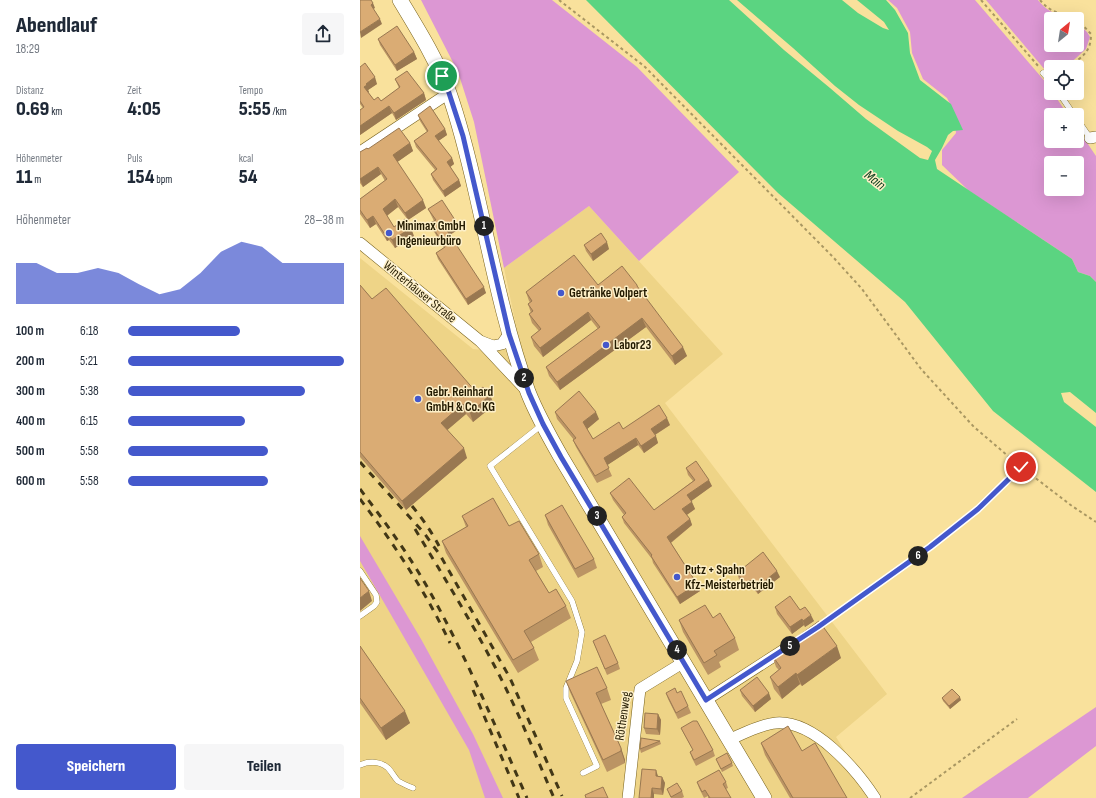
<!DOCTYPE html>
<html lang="de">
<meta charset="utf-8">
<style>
:root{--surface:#fff;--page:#f6f6f7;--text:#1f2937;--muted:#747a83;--accent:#4458cc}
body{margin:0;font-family:"Sofia Sans Condensed",sans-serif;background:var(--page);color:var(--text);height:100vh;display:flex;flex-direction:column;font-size:15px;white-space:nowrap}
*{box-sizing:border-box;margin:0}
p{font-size:13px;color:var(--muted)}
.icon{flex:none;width:22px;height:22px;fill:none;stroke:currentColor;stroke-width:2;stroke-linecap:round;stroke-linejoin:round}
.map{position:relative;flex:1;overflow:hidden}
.panel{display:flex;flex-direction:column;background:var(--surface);width:360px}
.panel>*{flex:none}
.needle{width:26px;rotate:30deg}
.fabs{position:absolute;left:684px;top:12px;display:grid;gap:8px}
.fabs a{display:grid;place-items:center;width:40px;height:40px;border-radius:4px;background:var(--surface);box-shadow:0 4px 16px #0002;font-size:20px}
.pin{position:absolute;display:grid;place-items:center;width:34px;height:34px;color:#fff;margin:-17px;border:2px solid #fff;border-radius:50%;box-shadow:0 1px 4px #0007}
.km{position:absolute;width:20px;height:20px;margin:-10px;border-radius:50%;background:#222;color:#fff;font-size:11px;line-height:20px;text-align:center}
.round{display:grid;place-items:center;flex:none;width:42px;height:42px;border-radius:4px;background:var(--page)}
.overview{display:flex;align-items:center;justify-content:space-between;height:68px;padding:0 16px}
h1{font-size:22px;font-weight:800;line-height:30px}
.metrics{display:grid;grid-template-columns:repeat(3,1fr);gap:6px;height:68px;padding:4px 16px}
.metrics div{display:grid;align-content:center}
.metrics b{font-size:20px;font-weight:800}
.metrics small{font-size:11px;font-weight:400}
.metrics p{font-size:11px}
.chart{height:112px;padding:8px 16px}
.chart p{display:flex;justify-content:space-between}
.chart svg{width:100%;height:72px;margin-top:4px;fill:var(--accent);opacity:.7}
.button{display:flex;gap:8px;margin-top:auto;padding:8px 16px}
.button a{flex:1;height:46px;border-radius:4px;background:var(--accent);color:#fff;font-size:16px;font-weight:800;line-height:46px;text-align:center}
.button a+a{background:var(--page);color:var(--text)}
ul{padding:0 16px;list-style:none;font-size:13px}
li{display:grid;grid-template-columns:64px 48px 1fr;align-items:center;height:30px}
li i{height:10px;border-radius:5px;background:var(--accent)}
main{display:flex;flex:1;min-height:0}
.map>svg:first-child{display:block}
.built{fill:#eed487}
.green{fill:#dc97d3;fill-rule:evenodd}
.water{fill:#5bd481}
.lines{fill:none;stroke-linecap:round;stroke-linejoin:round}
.lane-casing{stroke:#77611b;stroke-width:6}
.street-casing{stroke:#77611b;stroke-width:12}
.secondary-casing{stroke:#77611b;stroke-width:16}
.path{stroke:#a99762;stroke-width:2;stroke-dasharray:3 3;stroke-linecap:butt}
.lane{stroke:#fff;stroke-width:5.5}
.street{stroke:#fff;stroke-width:11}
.secondary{stroke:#fff;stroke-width:15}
.rail{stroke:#423716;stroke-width:3;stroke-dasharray:7 7;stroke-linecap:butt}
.wall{fill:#bb9464}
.shaded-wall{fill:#997851}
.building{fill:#daac74;stroke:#997851}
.route-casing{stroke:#fff;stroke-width:8}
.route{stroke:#4458cc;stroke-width:5}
.poi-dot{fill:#4458cc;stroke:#fdefc7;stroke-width:1.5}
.labels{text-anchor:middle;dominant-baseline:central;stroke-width:3;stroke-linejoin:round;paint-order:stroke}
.poi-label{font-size:13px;font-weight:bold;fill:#231a00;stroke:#fdefc7;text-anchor:start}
.street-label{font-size:13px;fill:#231a00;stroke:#fdefc7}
.water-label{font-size:14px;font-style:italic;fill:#093c1c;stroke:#fdefc7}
</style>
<main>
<section class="panel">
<div class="overview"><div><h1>Abendlauf</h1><p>18:29</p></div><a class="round"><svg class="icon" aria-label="share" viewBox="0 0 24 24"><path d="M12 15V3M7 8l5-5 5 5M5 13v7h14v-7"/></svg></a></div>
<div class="metrics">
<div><p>Distanz</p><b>0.69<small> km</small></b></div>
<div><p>Zeit</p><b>4:05</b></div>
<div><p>Tempo</p><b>5:55<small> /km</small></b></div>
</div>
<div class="metrics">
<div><p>Höhenmeter</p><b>11<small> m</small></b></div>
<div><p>Puls</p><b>154<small> bpm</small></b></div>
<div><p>kcal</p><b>54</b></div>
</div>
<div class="chart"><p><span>Höhenmeter</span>28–38 m</p>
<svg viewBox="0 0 160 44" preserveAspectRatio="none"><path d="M0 44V19L10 19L20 25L30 25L40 22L50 25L60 32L70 38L80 35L90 25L100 12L110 6L120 9L130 19L140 19L150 19L160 19V44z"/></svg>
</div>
<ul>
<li><b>100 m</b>6:18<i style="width:52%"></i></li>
<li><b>200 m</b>5:21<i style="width:100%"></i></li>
<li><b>300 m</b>5:38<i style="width:82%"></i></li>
<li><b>400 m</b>6:15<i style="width:54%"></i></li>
<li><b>500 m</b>5:58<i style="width:65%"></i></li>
<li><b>600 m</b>5:58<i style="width:65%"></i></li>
</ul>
<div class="button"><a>Speichern</a><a>Teilen</a></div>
</section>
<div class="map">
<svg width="736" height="798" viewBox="0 0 736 798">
<rect width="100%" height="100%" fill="#f9e19c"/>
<!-- built -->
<path class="built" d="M229,206L363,354L305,403L527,694L476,737L515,798H0V258L113,349L135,351L145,348L157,330L144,268Z"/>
<!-- green -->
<path class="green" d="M61,0H192L277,67L379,172L279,261L229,206L144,268L114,122L98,72Z
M528,0H615L688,85L691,90V93H693L708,115H691V141H717V128L736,156V282L730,276L718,272L712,259L608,190L582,165V150L596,133L593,110L587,98L563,79L552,53L550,32L537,8ZM691,163H717V189H691Z
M626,0H678C683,6 688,11 695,13C701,15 709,15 714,19H691V45H717V22L727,32L730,37L726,49L706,67H691V77Z
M0,536L61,639L113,734L143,798H125L109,750L0,561Z
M736,707V746L668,798H602Z"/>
<!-- water -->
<path class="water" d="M226,0H369L424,50L470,88L506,119L560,158L568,160L572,151L567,147L538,131L499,105L475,86L433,48L377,0H482L498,13L523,28L529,30L524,22L497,0H526L535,10L548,33L550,53L560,80L591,104L603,130L593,131L588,135L582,148L575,160L577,169L712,259L718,272L730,276L736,282V413L710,392L701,393L704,402L736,427V492L633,411L545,302L418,193Z"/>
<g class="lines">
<defs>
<path id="lane" d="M683,73L691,82
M699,93L714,115
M717,119L730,138
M183,424L130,466L212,601L222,632L217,661L206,688V698L237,766L223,773
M0,571L16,595L17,602L14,606L0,616
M0,765C9,761 20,761 28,768C32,772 34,777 38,781C43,784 48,786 53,788"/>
<path id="street" d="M730,138L736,137
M0,152L89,93
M0,243L120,341L166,390
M120,341L133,346L142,344L149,334
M346,700L425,649
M370,739C383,734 401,724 416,723C454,720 496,769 515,798
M268,798L280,689L324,662"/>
<path id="secondary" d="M40,0C58,30 77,60 89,93C101,127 109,161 117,196C132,262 145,328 168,392C177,415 189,436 201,457L404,798"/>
</defs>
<!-- lane casing -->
<use href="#lane" class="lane-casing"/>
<!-- street casing -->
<use href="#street" class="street-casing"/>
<!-- secondary casing -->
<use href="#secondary" class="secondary-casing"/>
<!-- path -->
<path class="path" d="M199,0L284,66L473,257L502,289L561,369L614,427L661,467L712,506L736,522
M621,0L679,67
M680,0C685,6 691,11 699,13C706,14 711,14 717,19
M709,67C722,56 731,53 731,34L717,19
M460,626L570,547L618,509L661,467
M550,798L657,719"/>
<!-- lane -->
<use href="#lane" class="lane"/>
<!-- street -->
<use href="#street" class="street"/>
<!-- secondary -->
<use href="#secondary" class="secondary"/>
<!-- rail -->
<path class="rail" d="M0,462L64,533L80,555L150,678L202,796
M0,489C25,522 50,556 70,592C107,658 136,728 167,798
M0,499C34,544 66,592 90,643
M52,506C62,518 71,531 79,546
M55,529C82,574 110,619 134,665C157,708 175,754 194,798
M113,690L159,798"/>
</g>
<!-- wall -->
<path class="wall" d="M18,39L54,52L57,59L37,71L20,45Z
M0,67L17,84L8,90L9,92H8L14,100L21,101L39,88L35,79L64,93L66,100L36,120L32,113L0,135V110L3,108L0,104Z
M58,115L85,129L87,135L78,141L92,158L94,164L90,167L99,180L101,186L85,197L73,180L71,174L75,170L56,147L54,141L67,132L60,121Z
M50,143L53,151L37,162L66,208L48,220L38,207L27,216L34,227L54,236L35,248L29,240L27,241L16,224L10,228L0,214V199L25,181L21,174L3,187L0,183V152L8,149Z
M68,209L99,229L90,235L126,293L108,305L78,259L76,253L84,248L73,230L70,223L74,221Z
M224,245L249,249L233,261L226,251Z
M0,285L12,299L116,392L130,395L134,405L113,422L106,414L87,430L107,458L46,510L0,457Z
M238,285H277L278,288L327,356L315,365L286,327L200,390L189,376L186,367L238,329L231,320L183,357L174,346L171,337L179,331L172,323L169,314L171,313L168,304L170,302L169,301L166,292Z
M195,412L239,419L227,429L233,439L263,429L310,425L295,435L298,443L284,453L278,445L247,465L252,476L237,483L216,447L213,440H214L197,419Z
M326,468L352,486L331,501L335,509L327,515L330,519L332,525L311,543L337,584L340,591L320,604L293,563L292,559L264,523L262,517L264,515L253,500L250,493L294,510L333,481L328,475Z
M185,515L234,559L237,568L218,578L188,525Z
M102,516L149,526L179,554L183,567L176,571L189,593L206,606L211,618L171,642L174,648L179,660L158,673L86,553L82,541L106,527Z
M377,573L420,577L398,594L392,587L388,590L379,579Z
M415,607L440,610L454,621L445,627L444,625L432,634L417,614Z
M353,618L375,638L379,650L359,662L361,667L348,675L323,632L319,620Z
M233,641L258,663L260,669L247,675Z
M0,646L50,723L26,740L0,703Z
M412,655L481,658L442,686L440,684L422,699L414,689L410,677L419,670L416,667Z
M206,681L247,688L251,700L241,704L261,748L265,760V763L247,772L210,692Z
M380,690L411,699L395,712L382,696Z
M306,693H317L328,706L331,713L318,719L308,699Z
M582,698L601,700L590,709L583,701Z
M298,714L301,720L300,735L286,734L284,728Z
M321,728L353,750L355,756L336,766L332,758L330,752L333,750L324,734Z
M300,741L301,744L281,753L280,749Z
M401,743L442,751L487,798H430L405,755Z
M356,759L372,763L373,766L362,772Z
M298,776L302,777L305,783L303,795L294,794V798H279Z
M337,782H366L368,788L366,789L371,798H348V796L344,798L339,788Z
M307,789L322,791L324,797L322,798H311Z"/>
<!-- shaded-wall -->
<path class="shaded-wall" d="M13,3L15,8L12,10L11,5Z
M20,19L22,24L1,38L0,32Z
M54,52L57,59L37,71L35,65Z
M15,77L17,84L8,90L9,92L7,94L4,87L6,84Z
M64,93L66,100L36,120L34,113Z
M29,106L32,113L0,135V126Z
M85,129L87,135L77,142L75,136Z
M50,143L53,151L36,163L33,155Z
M92,158L94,164L89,168L87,162Z
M18,167L21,174L3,187L0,179Z
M99,180L101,186L85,197L83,191Z
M35,199L38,207L25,217L23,209Z
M63,200L66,208L48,220L45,213Z
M13,216L16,224L10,228L7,220Z
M97,223L99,229L89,235L86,229Z
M51,228L54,236L35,248L32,240Z
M26,232L29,240L27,241L24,233Z
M247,242L249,249L233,261L231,254Z
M124,287L126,293L108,305L106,299Z
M228,312L231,320L183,357L180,348Z
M282,318L286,327L200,390L197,382Z
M323,347L327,356L315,365L312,356Z
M130,395L134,405L113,422L110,413Z
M103,404L106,414L85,432L81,423Z
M236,412L239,419L226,430L223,422Z
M307,418L310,425L293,436L291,429Z
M296,436L298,443L284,453L281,446Z
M276,438L278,445L246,466L244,458Z
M104,448L107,458L46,510L42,501Z
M349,480L352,486L330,502L327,495Z
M332,502L335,509L325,516L322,509Z
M330,519L332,525L309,544L307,537Z
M417,571L420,577L398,594L396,588Z
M390,580L392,587L388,590L386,584Z
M337,584L340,591L320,604L317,597Z
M9,591L12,601L0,611V598Z
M451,615L454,621L445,627L443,621Z
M442,619L444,625L432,634L430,627Z
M477,646L481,658L442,686L437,675Z
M436,673L440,684L422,699L418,687Z
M409,693L411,699L395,712L393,706Z
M600,697L601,700L590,709L589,706Z
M45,711L50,723L26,740L21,728Z
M298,714L301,720L300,735L297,729Z
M261,748L265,760V763L261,751Z
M296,770L298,776H296Z
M302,777L305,783L303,795L301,789Z
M292,788L294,794V798H291Z"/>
<!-- building -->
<path class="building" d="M0,0H11L13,3L11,5L20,19L0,32Z
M37,26L54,52L35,65L18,39Z
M5,63L15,77L6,84L7,85L4,87L14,100L18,97L21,101L40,87L35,79L47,71L64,93L34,113L29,106L0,126V110L4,107L0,101V67Z
M70,106L85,129L75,136L92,158L87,162L99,180L83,191L71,174L77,169L54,141L68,131L58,115Z
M39,128L50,143L33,155L63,200L45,213L35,199L23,209L34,227L45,219L51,228L32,240L26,232L24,233L13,216L7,220L0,210V199L27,179L18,167L0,179V152L7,148L8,149Z
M82,200L97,223L86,229L124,287L106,299L76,253L85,247L70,223L76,220L68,209Z
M241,233L247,242L231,254L224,245Z
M214,255L238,285L262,266L277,285V286L323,347L312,356L282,318L197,382L186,367L240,327L228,312L180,348L171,337L181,329L169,314L173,311L168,304L172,301L166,292Z
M0,285L12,299L26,288L116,392L123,387L130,395L110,413L103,404L81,423L104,448L42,501L0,452Z
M219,391L236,412L223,422L233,439L259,422L263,429L299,405L307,418L291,429L296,436L281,446L276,438L244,458L249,468L235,476L213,440L216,438L195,412Z
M336,461L349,480L327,495L332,502L322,509L330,519L307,537L337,584L317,597L291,556L292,555L262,517L266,513L250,493L269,478L294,510L335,480L326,468Z
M133,498L149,526L159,521L179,554L169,560L189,593L196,589L206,606L164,631L174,648L153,660L82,541L108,526L102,516Z
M202,505L234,559L215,569L185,515Z
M403,552L417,571L396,588L390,580L386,584L377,573Z
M0,578L9,591L0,598Z
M430,596L440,610L445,607L451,615L443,621L442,619L430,627L415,607Z
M345,605L353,618L360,613L375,638L354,651L357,655L344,663L319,620Z
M459,621L477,646L437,675L436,673L418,687L410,677L421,668L412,655Z
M245,635L258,663L245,669L233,641Z
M0,646L45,711L21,728L0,698Z
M237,667L247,688L236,693L261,748V751L243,760L206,681Z
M397,677L409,693L393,706L380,690Z
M315,688L317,693L321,691L328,706L316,713L306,693Z
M592,689L600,697L589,706L582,698Z
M285,713L298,714L297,729L284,728Z
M333,721H337L353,750L334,760L330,752L333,750L321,728Z
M428,726L442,751L455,743L487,798H433L401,743Z
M281,738L300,741L280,749Z
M367,753L372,763L361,769L356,759Z
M282,769L296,770V776L302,777L301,789L292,788L291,798H279Z
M359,770L366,782L363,784L371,798H350L345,790L342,792L337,782Z
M317,783L322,791L311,797L307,789Z
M243,787L248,798H226L225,795Z"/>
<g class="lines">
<defs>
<path id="route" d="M82,76L89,93L103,136L149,334L169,393L183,424L201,457L346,700L458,627L570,547L618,509L661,467"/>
</defs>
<!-- route casing -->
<use href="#route" class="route-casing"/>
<!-- route -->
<use href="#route" class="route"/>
</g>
<!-- markers -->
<g class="poi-dot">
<circle cx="29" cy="233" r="4"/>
<circle cx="201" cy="293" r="4"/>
<circle cx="246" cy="345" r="4"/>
<circle cx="58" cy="399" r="4"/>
<circle cx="317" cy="577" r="4"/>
</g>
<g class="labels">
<!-- poi labels -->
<g class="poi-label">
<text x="37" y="226">Minimax GmbH<tspan x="37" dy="15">Ingenieurbüro</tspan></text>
<text x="209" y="293">Getränke Volpert</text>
<text x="254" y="345">Labor23</text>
<text x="66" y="392">Gebr. Reinhard<tspan x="66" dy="15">GmbH &amp; Co. KG</tspan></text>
<text x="325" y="570">Putz + Spahn<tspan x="325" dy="15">Kfz-Meisterbetrieb</tspan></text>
</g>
<!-- street labels -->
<g class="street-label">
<text transform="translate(60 292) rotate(39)">Winterhäuser Straße</text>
<text transform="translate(263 716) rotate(-82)">Röthenweg</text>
</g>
<!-- water labels -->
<g class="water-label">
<text transform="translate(515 180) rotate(38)">Main</text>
</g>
</g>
</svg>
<div class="fabs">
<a><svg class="needle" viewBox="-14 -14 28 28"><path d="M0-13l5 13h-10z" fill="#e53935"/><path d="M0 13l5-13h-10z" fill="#747a83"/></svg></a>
<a><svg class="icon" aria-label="locate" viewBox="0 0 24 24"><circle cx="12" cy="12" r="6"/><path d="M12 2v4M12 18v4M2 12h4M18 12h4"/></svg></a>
<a>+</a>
<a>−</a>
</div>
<div class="pin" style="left:82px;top:76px;background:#1e9e55"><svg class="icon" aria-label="arrive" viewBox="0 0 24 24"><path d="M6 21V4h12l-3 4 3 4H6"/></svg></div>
<div class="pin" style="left:661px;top:467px;background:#d93025"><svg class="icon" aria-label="check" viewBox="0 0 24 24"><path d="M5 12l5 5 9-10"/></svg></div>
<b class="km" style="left:124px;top:226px">1</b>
<b class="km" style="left:164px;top:378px">2</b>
<b class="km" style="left:237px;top:516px">3</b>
<b class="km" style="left:317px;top:650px">4</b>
<b class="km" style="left:430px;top:646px">5</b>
<b class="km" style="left:558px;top:556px">6</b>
</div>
</main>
